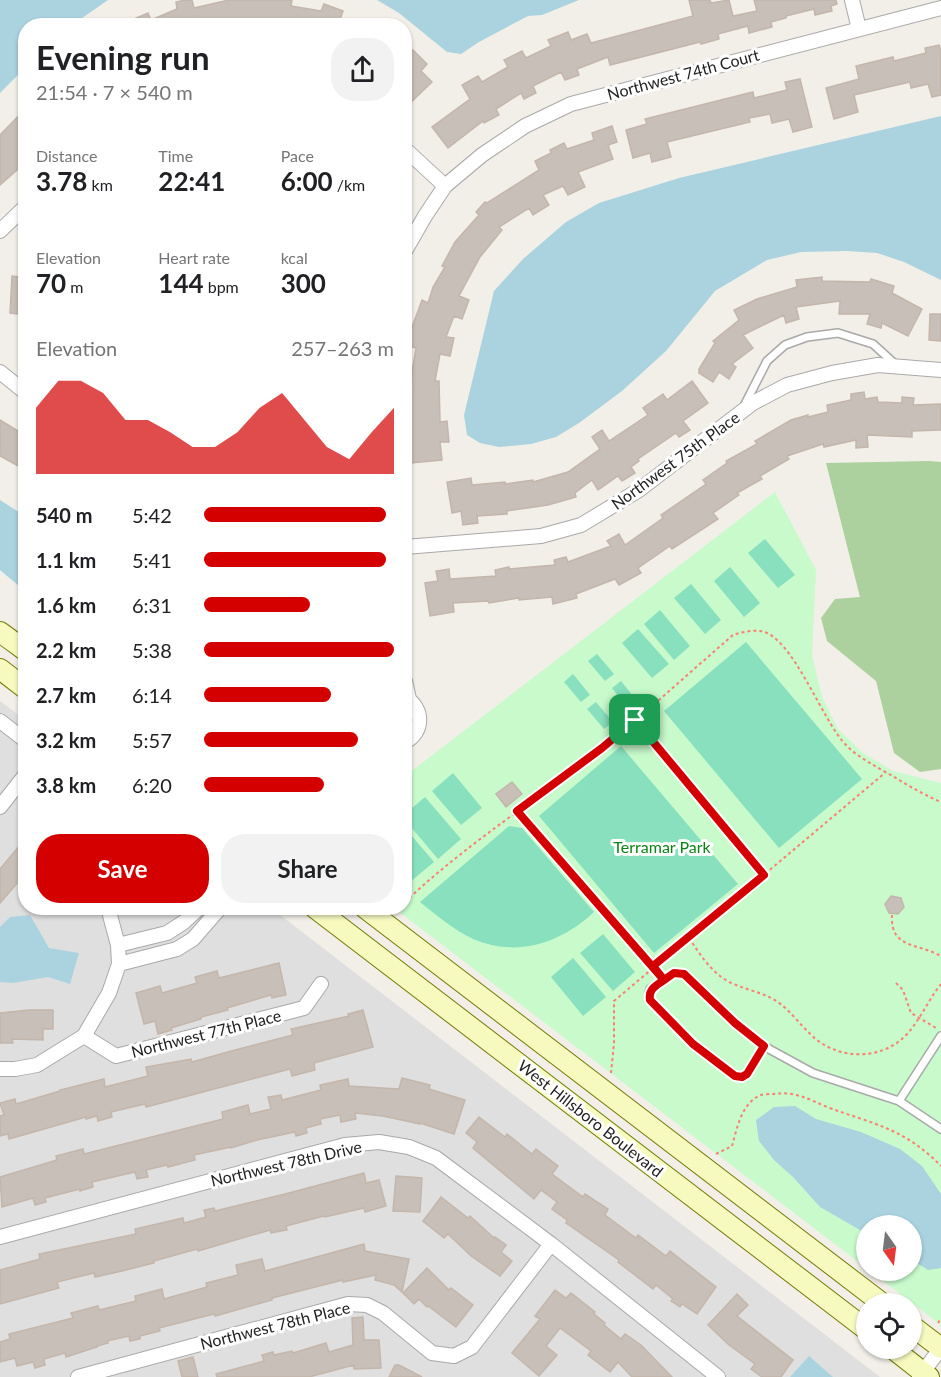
<!DOCTYPE html>
<meta charset="utf-8">
<style>
:root{--surface:#fff;--page:#f2f2f2;--text:#202124;--muted:#757577;--accent:#d40000}
body{margin:0;font-family:Lato,sans-serif;background:var(--page);color:var(--text);height:100vh;display:flex;flex-direction:column;font-size:22px;white-space:nowrap}
*{box-sizing:border-box;margin:0}
p{font-size:20px;color:var(--muted)}
.icon{flex:none;width:33px;height:33px;fill:none;stroke:currentColor;stroke-width:2;stroke-linecap:round;stroke-linejoin:round}
.map{position:relative;flex:1;overflow:hidden}
.side{position:absolute;left:18px;top:18px;width:394px;height:897px;display:flex;flex-direction:column;background:var(--surface);border-radius:24px;box-shadow:0 2px 4px #0004}
.side>*{flex:none}
.needle{width:39px;rotate:166deg}
.buttons{position:absolute;left:856px;top:1215px;display:grid;gap:12px}
.buttons a{display:grid;place-items:center;width:66px;height:66px;border-radius:50%;background:var(--surface);box-shadow:0 2px 4px #0004;font-size:30px}
.pin{position:absolute;display:grid;place-items:center;width:51px;height:51px;color:#fff;margin:-26px;border-radius:12px;box-shadow:0 3px 9px #0006}
.round{display:grid;place-items:center;flex:none;width:63px;height:63px;border-radius:24px;background:var(--page)}
.overview{display:flex;align-items:center;justify-content:space-between;height:102px;padding:0 18px}
h1{font-size:33px;font-weight:700;line-height:45px}
.stats{display:grid;grid-template-columns:repeat(3,1fr);gap:9px;height:102px;padding:6px 18px}
.stats div{display:grid;align-content:center}
.stats b{font-size:26px;font-weight:700}
.stats small{font-size:16px;font-weight:400}
.stats p{font-size:16px}
.chart{height:168px;padding:12px 18px}
.chart p{display:flex;justify-content:space-between}
.chart svg{width:100%;height:108px;margin-top:6px;fill:var(--accent);opacity:.7}
.primary-button{display:flex;gap:12px;margin-top:auto;padding:12px 18px}
.primary-button a{flex:1;height:69px;border-radius:24px;background:var(--accent);color:#fff;font-size:24px;font-weight:700;line-height:69px;text-align:center}
.primary-button a+a{background:var(--page);color:var(--text)}
ul{padding:0 18px;list-style:none;font-size:20px}
li{display:grid;grid-template-columns:96px 72px 1fr;align-items:center;height:45px}
li i{height:15px;border-radius:8px;background:var(--accent)}
.map>svg:first-child{display:block}
.residential{fill:#e0dfdf}
.forest{fill:#add19e}
.park{fill:#c8facc;fill-rule:evenodd}
.pitch{fill:#88e0be}
.water{fill:#aad3df}
.building{fill:#c7bfb8;stroke:#c4b6ab;stroke-width:1.5}
.lines{fill:none;stroke-linecap:round;stroke-linejoin:round}
.lane-casing{stroke:#a9a9a9;stroke-width:10}
.street-casing{stroke:#a9a9a9;stroke-width:16}
.secondary-casing{stroke:#707d05;stroke-width:22}
.path{stroke:#fa8072;stroke-width:2;stroke-dasharray:3 3;stroke-linecap:butt}
.lane{stroke:#fff;stroke-width:7}
.street{stroke:#fff;stroke-width:14}
.secondary{stroke:#f7fabf;stroke-width:20}
.route-casing{stroke:#fff;stroke-width:12}
.route{stroke:#d40000;stroke-width:8}
.labels{text-anchor:middle;dominant-baseline:central;stroke-width:6;stroke-linejoin:round;paint-order:stroke}
.street-label{font-size:16px;fill:#222;stroke:#fff}
.park-label{font-size:16px;fill:#0c8416;stroke:#fff}
</style>
<div class="map">
<svg width="941" height="1377" viewBox="0 0 941 1377">
<rect width="100%" height="100%" fill="#f2efe9"/>
<!-- residential -->
<path class="residential" d="M0,701L25,720L26,908H271L880,1377H0Z"/>
<!-- forest -->
<path class="forest" d="M929,461L941,462V769L920,772L894,753L876,681L827,641L821,618L835,599L860,597L826,463Z"/>
<!-- park -->
<path class="park" d="M775,492L816,570L812,655L822,697L838,729L863,753L893,771L941,783V1325L394,908H405V776ZM867,1226H912V1270H867Z"/>
<!-- pitch -->
<path class="pitch" d="M765,539L795,575L778,588L748,553Z
M730,567L760,603L744,617L714,581Z
M691,584L721,620L705,634L674,598Z
M660,610L690,646L674,660L644,624Z
M638,629L669,664L652,678L622,643Z
M746,642L862,779L779,848L664,711Z
M597,654L614,674L605,681L588,661Z
M573,674L590,695L581,702L564,682Z
M621,681L637,701L628,709L612,688Z
M596,702L613,722L604,729L587,709Z
M621,746L738,884L654,953L539,816Z
M453,773L482,808L461,825L432,791Z
M425,797L461,839L438,859L405,820V814Z
M509,826L522,828L594,912C561,943 517,958 473,939C454,930 436,915 420,902Z
M405,828L434,862L410,882L405,875Z
M603,934L635,972L613,991L580,953Z
M573,958L606,997L583,1016L551,977Z"/>
<!-- water -->
<path class="water" d="M0,0H108L72,25L26,26L25,68L0,93Z
M377,0H579L542,15L528,16L479,42L461,54L447,52L399,13Z
M941,116V280L904,262L877,253L847,251L801,252L767,260L715,291L666,351L622,391L579,423L556,437L531,444L499,447L480,443L467,435L464,415L494,291L523,259L566,222L599,203L679,178Z
M0,500L25,516V591L0,570Z
M30,915L49,948L79,953L70,984L48,977L13,983L0,982V927L10,917Z
M795,1106L816,1119L861,1132L900,1149L922,1166L941,1194V1268L928,1270L912,1260V1226H867V1234L820,1207L793,1177L774,1160L759,1141L756,1120L774,1107Z
M809,1356L833,1377H790Z"/>
<!-- building -->
<path class="building" d="M185,0H192L194,8L229,0H292L291,6L321,11L324,4L343,11L338,26H118L148,13L151,20L177,9L176,2Z
M689,0H710L711,3L729,0L733,16L757,11L754,0H836L837,4L831,6L832,11L815,15L814,9L786,16V18L771,22L772,27L749,33L748,26L718,34L719,39L701,44L700,42L610,65L608,57L577,69L579,75L565,80L561,72L533,86L536,93L524,99L521,93L496,109L499,115L484,123L483,121L448,148L432,127L470,99L462,85L478,76L482,82L508,67L504,60L522,51L526,58L551,46L548,40L568,32L571,40L587,34L591,43L693,16Z
M939,45L941,51V95L932,97L928,84L911,88L910,82L854,95L858,112L834,119L826,88L859,79L856,66L893,57L894,61L926,53L925,48Z
M413,50L427,64L421,71L432,82L405,108V59Z
M800,79L812,127L793,132L789,119L772,123L770,114L749,118L750,122L667,142L671,157L652,162L650,153L633,158L626,130L647,124L645,119L753,92L754,98L787,90L785,82Z
M26,108V162L0,185V135Z
M612,126L617,142L608,145L613,159L578,172L585,187L568,195L563,186L543,195L549,205L533,215L529,208L499,227L502,230L480,257L459,296L469,300L462,319L454,316L446,337L454,338L450,356L440,354L435,381H439L440,422L447,421L449,442H440L442,460L411,463L409,444H405V426L410,425L412,372L416,348L408,346L411,330L422,300L428,303L433,287L445,267L442,266L455,242L479,215L476,212L485,202L487,203L539,170L535,161L551,153L550,150L564,143L567,149L594,140L592,133Z
M12,276L26,278V315L10,313Z
M822,277V281L870,282L871,279L894,286L892,293L922,309L908,336L882,323L881,328L867,324L870,314H839L840,301L796,307L799,319L786,323L784,315L743,335L753,348L732,364L736,367L729,379L719,372L713,382L699,373V369L715,343L713,341L739,320L734,310L757,299L797,287L796,280Z
M930,314H941V341L929,340Z
M692,381L708,403L683,421L690,430L679,437L676,433L638,459L639,461L631,467L635,473L622,481L618,476L598,490L592,480L575,493L576,497L548,505L507,511V514L477,516L478,523L463,525L461,511L452,513L447,482L471,478L472,485L505,482V484L533,480V482L568,472L600,449L592,437L602,430L609,441L648,415L643,408L663,394L667,400Z
M864,392L865,399L877,397L878,402L902,403V397L914,398L913,405L941,404V430L912,431V437L867,435L868,447L856,448V440L824,447L823,444L787,456L789,459L760,476L762,479L737,493L739,495L713,513L718,519L672,549L670,546L638,568L641,573L619,585L615,579L576,594L577,598L553,604L552,597L519,600V598L489,603L488,601L453,603L454,612L430,616L425,583L438,581L436,571L449,569L450,579L496,576L495,570L509,567V569L555,565L554,560L566,557L568,562L611,546L607,541L619,534L625,545L663,518L661,515L706,484L703,480L727,463L726,461L757,444L755,441L791,420L808,415V417L828,412L827,405L851,400V394Z
M0,420L26,436V456L20,467L0,456Z
M512,782L522,794L506,807L496,794Z
M26,838V873L0,903V869Z
M891,896L901,898L904,907L898,914L889,913L885,904Z
M279,963L286,995L272,998L271,995L227,1008L228,1010L201,1017V1019L171,1028L172,1030L158,1034L155,1021L144,1024L136,993L160,986L162,993L197,983L195,977L217,971L219,978Z
M29,1010H53V1029H43V1040L12,1039L13,1043H0V1013Z
M363,1010L373,1047L314,1063L315,1070L292,1076L290,1069L146,1107L145,1104L111,1112L112,1117L98,1121L97,1116L86,1119V1117L9,1139L8,1134L0,1136V1116L4,1115L0,1103L15,1099L16,1104L60,1091V1090L104,1079L105,1087L148,1076L146,1067L191,1059L192,1062L235,1050L293,1035L291,1029L349,1016L348,1014Z
M402,1078L430,1085L429,1089L465,1100L454,1134L420,1123V1124L383,1116L355,1113L356,1119L341,1122L340,1115L320,1119L321,1124L306,1128L307,1133L296,1136L295,1132L257,1140L231,1148V1147L194,1155L195,1160L168,1167L167,1165L146,1170L148,1177L137,1179L135,1172L92,1182L93,1187L80,1191V1189L45,1198L46,1202L35,1205L33,1198L2,1207L0,1177L57,1160L56,1156L83,1149L84,1154L223,1119L222,1112L248,1105L250,1114L271,1109L268,1097L281,1095L282,1100L321,1090L320,1085L348,1079L349,1086L399,1089Z
M479,1117L505,1137L507,1134L532,1154L536,1149L558,1166L552,1174L583,1197L585,1194L608,1209L605,1215L636,1238L638,1235L666,1256L670,1251L716,1287L697,1314L682,1304L680,1307L671,1301L673,1299L656,1285L653,1289L618,1262L619,1260L566,1223L567,1220L552,1209L557,1202L541,1190L534,1199L473,1148L477,1142L466,1133Z
M364,1173L366,1183L379,1180L386,1206L365,1212L364,1208L325,1217L324,1216L286,1226L287,1230L271,1233L270,1230L198,1251L197,1249L154,1261V1263L122,1271L95,1277L94,1273L57,1282L59,1288L0,1304V1270L40,1259L39,1254L136,1234L135,1229L183,1218L184,1223L206,1217L204,1210L214,1208L215,1211L285,1194Z
M396,1176L422,1178L420,1212L393,1211Z
M441,1197L468,1218L470,1216L494,1238L495,1237L506,1245L501,1252L512,1261L500,1276L471,1256L448,1234L444,1238L423,1221Z
M364,1244L365,1251L409,1259L402,1292L394,1285L375,1280L376,1275L343,1282V1280L272,1298V1300L215,1316L214,1314L159,1328L160,1331L140,1336V1339L130,1341L129,1336L107,1341L108,1343L97,1346V1347L66,1357L65,1353L44,1359L45,1365L35,1368L33,1362L17,1366L15,1358L0,1362V1342L10,1339L9,1334L73,1318L71,1313L98,1306L99,1310L136,1301L135,1296L162,1289L164,1299L207,1287L206,1283L238,1275L236,1265L262,1259L265,1271Z
M427,1268L449,1290L451,1288L473,1305L456,1327L428,1306L427,1307L419,1299L414,1304L403,1293Z
M555,1290L566,1298L571,1293L595,1312L594,1314L605,1323L604,1325L621,1339L625,1334L641,1345L672,1377H632L618,1362L610,1372L588,1355L591,1351L560,1328L546,1346L557,1355L539,1376L512,1353L540,1319L535,1316Z
M737,1294L748,1305L737,1316L793,1360L781,1377H762L751,1369L755,1364L729,1345L708,1325Z
M363,1317L364,1340H379L381,1368L354,1369V1365L309,1377H217L216,1374L264,1361L262,1355L273,1352L274,1355L292,1351L293,1353L326,1343L329,1352L353,1345L352,1318Z
M193,1357L198,1377H182L178,1361Z
M395,1365H399L422,1377H389Z"/>
<g class="lines">
<defs>
<path id="lane" d="M744,406L767,361L785,345L807,337L838,333L873,344L895,364
M764,1046L747,1074L742,1077L735,1076L693,1044L650,1000L649,993L650,989L674,973L684,974L735,1023L769,1049L813,1073L899,1101L941,1129
M899,1101L941,1036"/>
<path id="street" d="M852,0L859,29
M405,149L445,186
M0,231L26,206
M405,251L425,216L445,186L482,155L525,126L571,104L941,8
M0,372L26,393
M405,547L541,536L581,525L639,490L753,403L787,385L832,373L878,365L941,370
M405,681L409,699
M405,697C424,708 424,732 405,742
M0,721L26,741
M0,807L26,774
M118,945L167,933L184,922L199,908
M119,964L177,949L193,939L220,908
M84,1036L116,1056L304,1008L321,984
M0,1069H15L37,1065L84,1036L109,993L119,964L118,945L108,908
M0,1237L345,1145L379,1142L409,1147L436,1158L551,1244L718,1377
M78,1377L348,1304L367,1305L383,1313L432,1353L454,1356L472,1347L551,1244
M919,1377L941,1348"/>
<path id="secondary" d="M0,632L26,651
M0,669L26,689
M315,908L867,1330
M365,908L883,1304
M912,1326L941,1348
M892,1348L929,1377"/>
</defs>
<!-- lane casing -->
<use href="#lane" class="lane-casing"/>
<!-- street casing -->
<use href="#street" class="street-casing"/>
<!-- secondary casing -->
<use href="#secondary" class="secondary-casing"/>
<!-- path -->
<path class="path" d="M635,720L763,875
M517,811L657,971
M405,902C466,844 537,800 602,748C647,712 690,672 733,635C742,632 752,630 760,631C793,635 822,722 847,746C859,758 874,765 889,774C906,784 922,794 941,802
M397,910L399,908
M892,915C890,949 918,943 941,956
M689,938C702,957 713,976 736,985C751,991 764,993 778,1002C793,1013 803,1029 817,1040C844,1061 885,1059 908,1033C921,1018 929,999 941,984
M896,983L903,990L911,1013L936,1028
M611,1073L614,1043V1001L886,772
M716,1154L732,1146C737,1129 741,1103 761,1095C764,1094 770,1094 774,1094C795,1091 808,1099 827,1107C873,1124 904,1128 941,1166
M938,1323L941,1318"/>
<!-- lane -->
<use href="#lane" class="lane"/>
<!-- street -->
<use href="#street" class="street"/>
<!-- secondary -->
<use href="#secondary" class="secondary"/>
</g>
<g class="lines">
<defs>
<path id="route" d="M635,720L764,875L653,966L664,980C656,986 648,989 650,1000L693,1044L735,1076L742,1077L747,1074L764,1046L735,1023L684,974L674,973L664,980L517,811L602,748L635,720"/>
</defs>
<!-- route casing -->
<use href="#route" class="route-casing"/>
<!-- route -->
<use href="#route" class="route"/>
</g>
<g class="labels">
<!-- street labels -->
<g class="street-label">
<text transform="translate(683 74) rotate(-15)">Northwest 74th Court</text>
<text transform="translate(675 460) rotate(-36)">Northwest 75th Place</text>
<text transform="translate(206 1033) rotate(-14)">Northwest 77th Place</text>
<text transform="translate(591 1118) rotate(38)">West Hillsboro Boulevard</text>
<text transform="translate(286 1163) rotate(-13)">Northwest 78th Drive</text>
<text transform="translate(275 1325) rotate(-14)">Northwest 78th Place</text>
</g>
<!-- park labels -->
<g class="park-label">
<text x="662" y="846">Terramar Park</text>
</g>
</g>
</svg>
<div class="buttons">
<a><svg class="needle" viewBox="-14 -14 28 28"><path d="M0-13l5 13h-10z" fill="#e53935"/><path d="M0 13l5-13h-10z" fill="#757577"/></svg></a>
<a><svg class="icon" aria-label="locate" viewBox="0 0 24 24"><circle cx="12" cy="12" r="6"/><path d="M12 2v4M12 18v4M2 12h4M18 12h4"/></svg></a>
</div>
<div class="pin" style="left:635px;top:720px;background:#1e9e55"><svg class="icon" aria-label="arrive" viewBox="0 0 24 24"><path d="M6 21V4h12l-3 4 3 4H6"/></svg></div>
<section class="side">
<div class="overview"><div><h1>Evening run</h1><p>21:54 · 7 × 540 m</p></div><a class="round"><svg class="icon" aria-label="share" viewBox="0 0 24 24"><path d="M12 15V3M7 8l5-5 5 5M5 13v7h14v-7"/></svg></a></div>
<div class="stats">
<div><p>Distance</p><b>3.78<small> km</small></b></div>
<div><p>Time</p><b>22:41</b></div>
<div><p>Pace</p><b>6:00<small> /km</small></b></div>
</div>
<div class="stats">
<div><p>Elevation</p><b>70<small> m</small></b></div>
<div><p>Heart rate</p><b>144<small> bpm</small></b></div>
<div><p>kcal</p><b>300</b></div>
</div>
<div class="chart"><p><span>Elevation</span>257–263 m</p>
<svg viewBox="0 0 160 44" preserveAspectRatio="none"><path d="M0 44V17L10 6L20 6L30 11L40 22L50 22L60 27L70 33L80 33L90 27L100 17L110 11L120 22L130 33L140 38L150 27L160 17V44z"/></svg>
</div>
<ul>
<li><b>540 m</b>5:42<i style="width:96%"></i></li>
<li><b>1.1 km</b>5:41<i style="width:96%"></i></li>
<li><b>1.6 km</b>6:31<i style="width:56%"></i></li>
<li><b>2.2 km</b>5:38<i style="width:100%"></i></li>
<li><b>2.7 km</b>6:14<i style="width:67%"></i></li>
<li><b>3.2 km</b>5:57<i style="width:81%"></i></li>
<li><b>3.8 km</b>6:20<i style="width:63%"></i></li>
</ul>
<div class="primary-button"><a>Save</a><a>Share</a></div>
</section>
</div>
